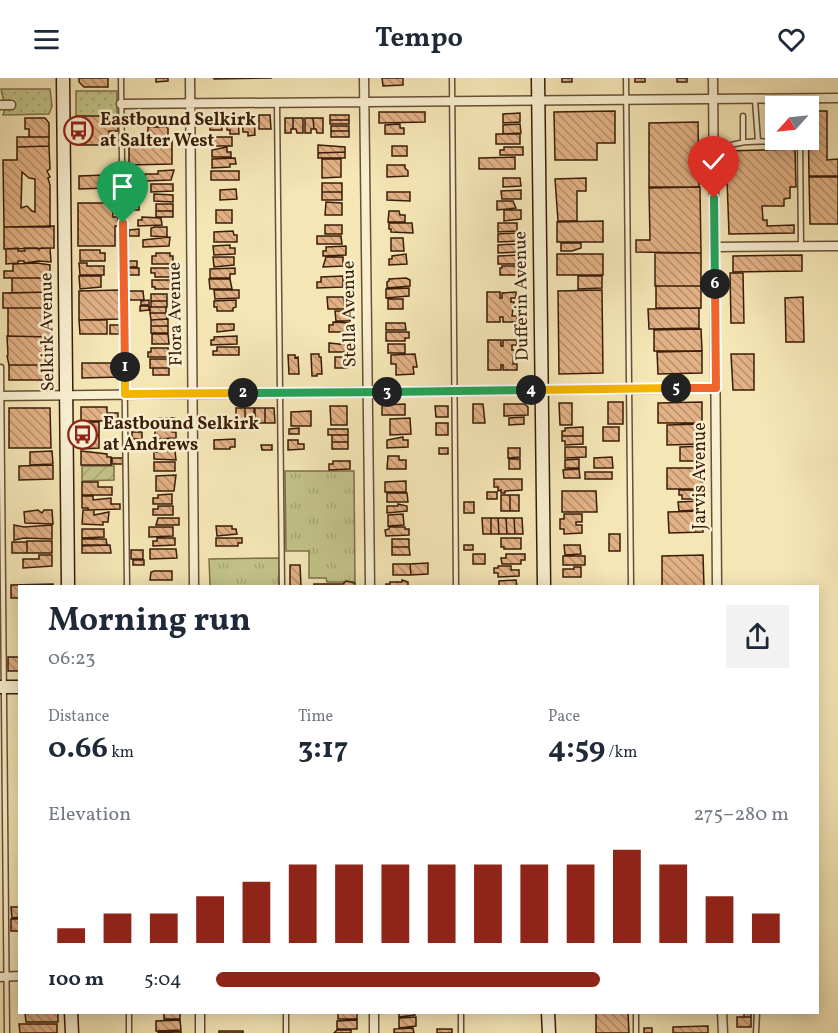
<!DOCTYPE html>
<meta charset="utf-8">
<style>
:root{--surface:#fff;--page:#f2f2f3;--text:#1f2937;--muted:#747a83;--accent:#8f2418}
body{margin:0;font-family:Vollkorn,serif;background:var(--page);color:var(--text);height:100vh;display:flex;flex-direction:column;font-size:22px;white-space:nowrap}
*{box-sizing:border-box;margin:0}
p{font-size:20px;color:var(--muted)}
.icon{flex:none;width:33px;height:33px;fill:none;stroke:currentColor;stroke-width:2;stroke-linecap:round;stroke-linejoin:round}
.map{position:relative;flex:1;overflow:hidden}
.details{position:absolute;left:18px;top:507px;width:801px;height:429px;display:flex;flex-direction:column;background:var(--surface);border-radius:0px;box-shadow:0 3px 15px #0003}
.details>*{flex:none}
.needle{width:39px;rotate:243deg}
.controls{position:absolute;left:765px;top:18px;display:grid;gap:12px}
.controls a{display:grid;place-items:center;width:54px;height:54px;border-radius:0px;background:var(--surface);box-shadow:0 3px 15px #0003;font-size:30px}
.pin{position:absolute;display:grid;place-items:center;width:51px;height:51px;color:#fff;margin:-62px -26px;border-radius:50% 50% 50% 0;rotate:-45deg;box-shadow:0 0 6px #0007}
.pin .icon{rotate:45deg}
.km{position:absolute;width:30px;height:30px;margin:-15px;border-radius:50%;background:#222;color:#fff;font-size:16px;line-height:30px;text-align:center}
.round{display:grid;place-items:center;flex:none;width:63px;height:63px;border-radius:0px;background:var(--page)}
.headline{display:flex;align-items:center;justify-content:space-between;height:102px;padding:0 30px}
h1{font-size:33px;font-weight:700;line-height:45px}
.figures{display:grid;grid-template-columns:repeat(3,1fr);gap:9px;height:102px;padding:6px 30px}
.figures div{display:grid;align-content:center}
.figures b{font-size:30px;font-weight:700}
.figures small{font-size:16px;font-weight:400}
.figures p{font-size:16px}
.chart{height:168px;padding:12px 30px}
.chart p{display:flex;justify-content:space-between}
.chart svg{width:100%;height:108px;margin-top:6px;stroke:var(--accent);stroke-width:6}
ul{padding:0 30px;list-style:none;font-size:20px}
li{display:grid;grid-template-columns:96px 72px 1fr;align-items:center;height:45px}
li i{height:15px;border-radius:8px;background:var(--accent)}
header{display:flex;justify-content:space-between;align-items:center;height:78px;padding:0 30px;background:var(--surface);font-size:27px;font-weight:700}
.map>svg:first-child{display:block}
.grass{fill:url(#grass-tufts);stroke:#7e7048;stroke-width:1.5}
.park{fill:url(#park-dots);stroke:#7e7048;stroke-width:1.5}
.garden{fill:url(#garden-furrows);stroke:#7e7048;stroke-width:1.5}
.building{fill:url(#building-back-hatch);stroke:#3a1d08;stroke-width:1.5;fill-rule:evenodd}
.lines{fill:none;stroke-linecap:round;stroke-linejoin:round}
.lane-casing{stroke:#694f34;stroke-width:7}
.street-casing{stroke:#694f34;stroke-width:11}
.secondary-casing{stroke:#3a1d08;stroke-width:15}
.lane{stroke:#f8efd0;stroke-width:4}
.street{stroke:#f8efd0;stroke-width:8}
.secondary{stroke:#f8efd0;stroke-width:12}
.split-1-casing{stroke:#fff;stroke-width:12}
.split-2-casing{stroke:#fff;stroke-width:12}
.split-3-casing{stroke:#fff;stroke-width:12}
.split-4-casing{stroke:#fff;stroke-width:12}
.split-5-casing{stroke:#fff;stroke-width:12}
.split-6-casing{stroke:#fff;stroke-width:12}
.split-7-casing{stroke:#fff;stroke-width:12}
.split-1{stroke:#f0652b;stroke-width:8}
.split-2{stroke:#f5b400;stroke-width:8}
.split-3{stroke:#22a559;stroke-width:8}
.split-4{stroke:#22a559;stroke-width:8}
.split-5{stroke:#f5b400;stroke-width:8}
.split-6{stroke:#f0652b;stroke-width:8}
.split-7{stroke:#22a559;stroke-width:8}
.labels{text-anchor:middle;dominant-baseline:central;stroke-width:5;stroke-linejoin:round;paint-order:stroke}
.poi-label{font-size:18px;font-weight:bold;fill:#3a1d08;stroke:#f8efd0;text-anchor:start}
.street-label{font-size:18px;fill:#3a1d08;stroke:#f8efd0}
</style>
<header><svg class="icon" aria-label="menu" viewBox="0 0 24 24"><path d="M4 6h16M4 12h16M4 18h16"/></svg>Tempo<svg class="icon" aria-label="heart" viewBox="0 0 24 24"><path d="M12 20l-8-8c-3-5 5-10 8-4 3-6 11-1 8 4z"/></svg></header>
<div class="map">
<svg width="838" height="955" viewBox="0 0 838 955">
<defs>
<pattern id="grass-tufts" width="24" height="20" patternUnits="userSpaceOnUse" patternTransform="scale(1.5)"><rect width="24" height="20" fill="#c2c389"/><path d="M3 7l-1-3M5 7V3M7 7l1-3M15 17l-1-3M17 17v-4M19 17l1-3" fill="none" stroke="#a7a775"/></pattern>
<pattern id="park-dots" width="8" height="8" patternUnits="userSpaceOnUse" patternTransform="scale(1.5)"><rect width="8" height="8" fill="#c2c389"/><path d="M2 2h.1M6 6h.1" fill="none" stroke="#a7a775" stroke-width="1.8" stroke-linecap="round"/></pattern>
<pattern id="garden-furrows" width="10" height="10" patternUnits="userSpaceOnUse" patternTransform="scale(1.5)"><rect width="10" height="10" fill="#c2c389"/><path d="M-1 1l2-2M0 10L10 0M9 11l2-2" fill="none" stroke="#a7a775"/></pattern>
<pattern id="building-back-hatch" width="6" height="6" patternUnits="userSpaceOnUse" patternTransform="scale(1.5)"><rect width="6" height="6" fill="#e2b185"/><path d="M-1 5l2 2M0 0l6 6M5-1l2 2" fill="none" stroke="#b88f6b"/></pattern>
</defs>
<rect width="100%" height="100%" fill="#f5e6b6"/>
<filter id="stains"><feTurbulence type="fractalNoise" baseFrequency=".00333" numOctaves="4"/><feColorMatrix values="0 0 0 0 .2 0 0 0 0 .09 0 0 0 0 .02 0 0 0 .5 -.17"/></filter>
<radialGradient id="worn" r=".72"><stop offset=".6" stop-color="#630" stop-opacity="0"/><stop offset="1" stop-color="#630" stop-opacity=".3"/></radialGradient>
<!-- grass -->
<path class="grass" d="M285,393H354L355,504H327L326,500H309V473H286Z
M279,480V508H210L209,481Z"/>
<!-- park -->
<path class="park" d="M1,11H50L52,28L49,36L3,37C8,27 2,20 1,11Z
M76,13H117V39H76Z"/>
<!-- garden -->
<path class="garden" d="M82,388H114V402L82,403Z"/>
<!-- building -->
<path class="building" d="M79,0H108V9H84L79,4Z
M156,0H168V3L156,4Z
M214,0H272L214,1Z
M382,0H403V7L383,8Z
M562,0H572V4H562Z
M635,0H645V4H635Z
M677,0H687V4H677Z
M615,33V65H597V82H555L554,34Z
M808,33H827V82L838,81V98H809Z
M379,34H425V44L379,45Z
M520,35V44L503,45V36Z
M238,37L239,56H230V52H227V38Z
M242,37H254L255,57L248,58V54H243Z
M259,37H270L271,51H259Z
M330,37H349V42H330Z
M77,38H118V53H109L110,67H77Z
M175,38L176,47L153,48V46H149V39Z
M210,38H222V52H210Z
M25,40H45L49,45V59H29V51H25Z
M285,40H293V51H291V55H285Z
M293,40H303V55H297L296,51H293Z
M305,40H313L314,51H311V55H305Z
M313,40H323V55H317L316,51H314Z
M330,42H349V46H330Z
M698,44L699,109H649V45Z
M400,46V50H404V56H385V47Z
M520,46L521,55L503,56V47Z
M331,48H349V53H331Z
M148,49H168V59H148Z
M331,53H349V59H331Z
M496,56H520V66H496Z
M17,59H49V68L17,69Z
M211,59H232V68H211Z
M172,63V86L129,87V64Z
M318,67L345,69V74L318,75Z
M49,68L50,91L47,93L50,99L48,100L50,107V149H4L3,82H17V69ZM22,94L29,100L35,101V134L32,133L27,128L21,130Z
M392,68H407V78H392Z
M227,69V74H231V79H212V72Z
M504,69H523V77H500V72H504Z
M795,71L796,109H790V120L784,121V128H762L763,142H767V148L794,147V155L729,156L726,73Z
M345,74V80H318V75Z
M515,79V91H479V80Z
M235,80L236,86H230V89L212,90V81Z
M322,81H341V99L322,100Z
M387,87H405V90L408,93V98L387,99Z
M174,92L171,102L145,103V96H158V93Z
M211,93H239V102H211Z
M106,97L107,110L79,111V98Z
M809,99H838V146H810Z
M503,100H520L521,108L503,109Z
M586,100V113H577V143H558L555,101Z
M322,105H342V114H322Z
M151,106H173V113L151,114Z
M139,108V114H129V109Z
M700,109L701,175L636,174V162H650L649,110Z
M236,111L237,121L220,122V112Z
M521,112V121H502L501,113Z
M322,114H342V122H322Z
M387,114H410V123L387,122Z
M154,116L173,117V124L154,123Z
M497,123H513L516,130L497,132Z
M326,124L342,125V137H325Z
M78,125H112L113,139H118V148H115V168H78Z
M129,126H139V132H129Z
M156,126H173V133H156Z
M216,132H232V145H216Z
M504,132H521V141L504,143Z
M156,133H173V139H156Z
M389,133H399L400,137H405V144H388Z
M142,139L161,140L162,147L138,148V142H142Z
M603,143V164H557V144Z
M389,145H412L413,155L391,154V151H389Z
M498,145H517V153L498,154Z
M325,147H342V156H325Z
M54,148V170L4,171V149Z
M155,149H167V159L151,158V150Z
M139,151V158H129V152Z
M233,153L234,157H237V164H214V154Z
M517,155L518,163L498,164V156Z
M317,158H341L342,166H317Z
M170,159L169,168L143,169V162Z
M391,160H403L404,173H391Z
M561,165H581V170L572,173H561Z
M517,166L518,174L498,175V167Z
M230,167V170H235V176L214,177L213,168Z
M346,168V177L323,178V173H326V169Z
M18,170V173H25L24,170H37L39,172L41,170H50L51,184L39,183L24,185V183H18V185L6,186V171Z
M80,172H100V175H105V183H80Z
M156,175H170V178H173V186H152V178H156Z
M655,175H701V208H655Z
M406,176L407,186L389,187V181H392V178Z
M557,176H603V197H557Z
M518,177V186H498V178Z
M802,177V193L733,194V178Z
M213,179H234V187L214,189Z
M326,179H343V188L323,189Z
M128,183H137V189H129Z
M37,185L50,187V200H4V193H13V186Z
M79,185H87V188H104V197H80Z
M502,188H523V197H500V190H502Z
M128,190H139V197H128Z
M151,190H171V199H155V195H151Z
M235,190V196H230V200H210V191Z
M730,195H743L744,245H731Z
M79,198H101V209L80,211Z
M343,198V209L317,210V204H321V199Z
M578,198H602V210L578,211Z
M12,200H50V214L12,215Z
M406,200L410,202V208L387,210V204L389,203V201Z
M209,201H230L232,211H210Z
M152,202H171V211H155V209H152Z
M656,208H701V230H656Z
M409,210V218L386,220V211Z
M120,212V241L79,242V213Z
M214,212H239V220L215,221Z
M602,212L603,295L559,296L558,213Z
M128,213H143L144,222H128Z
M50,214V230H3V215Z
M487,214H500V220H502V215L516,214V220H511V224H514L512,238H517V244H503V239H500V244H487Z
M151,216H167V223H151Z
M327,219H343L345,231H328Z
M803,219L804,264H786L785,220Z
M388,221H403V231H388Z
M149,222V227H141V223Z
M236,222V229L233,230V233H217V229H214V223Z
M151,223H167V229H151Z
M140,228H149V232L140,233Z
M150,229H166V235H150Z
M8,230H50L51,259L8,258Z
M699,230V250L649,251L648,231Z
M335,233H350V243H336Z
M150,235H166L167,241L151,242Z
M168,241V248H151V242Z
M79,242H107V256H80Z
M333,244L349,245V254H329V247H333Z
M386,245H405L406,252H386Z
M217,246H234V252L217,254Z
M110,247H119V256H110Z
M151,248H168V255H151Z
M701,251L702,273H654V252Z
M386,254H409V260H405V263H386Z
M152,256H168L169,266H152Z
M7,258L51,259V287H9L7,278L8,277Z
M237,258V266L211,267V262H214V259Z
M488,262H501V268H503V262H517V267H512V272H514L513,286H517V292H503V287H501V292H488Z
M329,265L349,267V274H329Z
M388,266H405V275H388Z
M217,269H239V277H213V273H217Z
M151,270H168L169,279H148V274H151Z
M702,273V295L658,296L657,274Z
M311,276H319V279H321L322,296H317V298H312Z
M415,276L417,289H413L414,296L396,297V286H391V277Z
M731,276H754V312H733Z
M288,277H295V280L298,279L299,296H289Z
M335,279H347V290H335Z
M150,281H169V290H150Z
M82,285H120V299L82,300Z
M9,287H50V302H9Z
M153,290H169V297H153Z
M608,324H623V346H608Z
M702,324V345H658V325Z
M559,325H572V347H560Z
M405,326V337H382V327Z
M473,326H483L485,345H473Z
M504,326H525L528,329V337L504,338Z
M330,328H347V347H331Z
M435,328H448V339H436Z
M81,329H107V335H118V343H81Z
M9,330H50L51,370H9Z
M236,330H245V345H236Z
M245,330H254V344L245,345Z
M255,330H265V345H255Z
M265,330H274L275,345H265Z
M311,333V348H291V334Z
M524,339V346L509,347V340Z
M160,340H175V350H155V345H160Z
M410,340L411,356L390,357V341Z
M81,344H99V357H81Z
M436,345H448V357H436Z
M701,346L702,366L667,367V347Z
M583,349V358H562V353H565V350Z
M603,349H619V363H603Z
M299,350V356H289V351Z
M155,351H172V354H176V360L155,361Z
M328,351H348V357H328Z
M132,354H142V361H132Z
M99,357V370L81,371V358Z
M332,357H348V364H332Z
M562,358H583V366L565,367V363H562Z
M403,359V362H408V369L387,370V362Z
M235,361V369H230V371H214V362Z
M161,362H174V371L157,370V365H161Z
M288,362H298V366H304V371L288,372Z
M332,364H348V371H332Z
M261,367H272V372H262Z
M703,368V383H680V369Z
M565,369H586V379L565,380Z
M439,370H448V376H439Z
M508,370H520V379L508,380Z
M158,372L175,373L176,382L154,381V374H158Z
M52,373L53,386L30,387V374Z
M81,373L107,376V379H111V387H81Z
M388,378H399V382H406V391H387Z
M612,379L613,390H594V380Z
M112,380H123V386H112Z
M509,381H520V391H509Z
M579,381V390H565V382Z
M333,383H350V391L329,392V386H333Z
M154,384H175V393H154Z
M53,387V401L19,402V388Z
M667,390H703V411H667Z
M579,391L580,400H564L563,392Z
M585,394H612V401H585Z
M176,397L174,413H156V398Z
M494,401H522V412L505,413V415H501V412L498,413V409H494Z
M406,403V414H385V404Z
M82,404H98V409H112V417H82Z
M679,412H702V421H682V417H679Z
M562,413H596L597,434H562Z
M487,414H497V421H487Z
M387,415H407L408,424H387Z
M172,416V426H153V420H158V417Z
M501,417H510V433H501Z
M510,417H519V433H510Z
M82,418H93V422L111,420V426H120V431L88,432V430H82Z
M699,423V432L679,433L678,424Z
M464,424H474V435H464Z
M398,426L407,428V433L387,435V428H398Z
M158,428H173V437H153V431H158Z
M38,432L42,435L44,432H52L53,446L25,445L24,434Z
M83,432H94V437L109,434L108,444H103V447L82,446Z
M702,433L703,454L669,455L668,434Z
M403,436L404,447L388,448V437Z
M564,436H582V444H576V447H582V455L564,456V451H560V441H564Z
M158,440H179V447H156Z
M482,440H491V456H483Z
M491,440H498L499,456H491Z
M498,440H506L507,456H499Z
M506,440H514L515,456H507Z
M514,440H522L523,456H515Z
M14,447L24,449L52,447V461L24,460L14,462Z
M216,448H232V451H236L237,456L217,458Z
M149,449H173V458L149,459Z
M389,449H405V451H409V457L386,458L385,452L389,451Z
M82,451H104V459L82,460Z
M609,456H620V473H609Z
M157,460H175V467L153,468V463H157Z
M216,460H242V465H238V468H216Z
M501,460H521V471H504V469H501Z
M82,461H106L107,467H82Z
M392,461H409V469H392Z
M27,463H52V475H27Z
M12,464H27V475H12Z
M110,467L111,475H82V468Z
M464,467H473V472H464Z
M564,467H580L581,476L565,477Z
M392,469H409L410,477H392Z
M150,471H176L177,480L150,481Z
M131,472H143V481H131Z
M473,476H485V486H473Z
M506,476H525V482H521V486H502L501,480H506Z
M39,477H52V488L23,490V481H39Z
M703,477L704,508H662V478Z
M563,478H585V487H563Z
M133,482H144V487H133Z
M428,485V496L411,497L410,486Z
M393,486H410L411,497H393Z
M290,487H300L301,508H290Z
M498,488H511V492H519V498L498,499V495H494V490H498Z
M574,489H581V499H563V491H574Z
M154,493H172V502H150L151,494Z
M402,502L408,504V508H386V506H390V504H402Z
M516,502L517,508H519H499V503Z
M346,503L355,505V508H314V506H343Z
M53,506V508H20V520H11V507Z
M8,579H20V593H8Z
M11,829H20V839L12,840Z
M11,841H20V853H11Z
M58,934V944H26L25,935Z
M164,934H180V941H164Z
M338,934H357V941H338Z
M399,934H415V937L399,939Z
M596,934H628L629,955H596Z
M744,934H751V939H744Z
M416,939V948L399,950V940Z
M737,939H751V949H737Z
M180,942L181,952L156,953V943Z
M357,942V951H337V943Z
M19,946H57V955H20Z
M708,948V955H673V949Z
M413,950L414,955H394V951Z
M644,950H652V955H644Z
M437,951H452V955H437Z
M337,952H351V955H334Z
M181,953V955H158V954Z
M219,953H243V955H219Z"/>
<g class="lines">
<defs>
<path id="lane" d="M121,0L127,508
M452,0L456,508
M626,0L631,508
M755,22L758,63
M277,25L282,508
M743,38V64
M800,62L801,168
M714,70C726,69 736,65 747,64C765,62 782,65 800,64
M1,289L7,955
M129,934V955
M286,934V955
M461,934V955
M636,934V955
M756,955L757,934"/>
<path id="street" d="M190,0L194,508
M364,0L370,508
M713,0L717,508
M121,26L838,20
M0,27H11
M715,169L838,168
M0,318L716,310
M0,899L20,898
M200,934V955
M374,934V955
M722,934L723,955"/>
<path id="secondary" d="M63,0L68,508
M538,0L544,508
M0,609H20
M71,934L72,955
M548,934L549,955"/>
</defs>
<!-- lane casing -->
<use href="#lane" class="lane-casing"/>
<!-- street casing -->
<use href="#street" class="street-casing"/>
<!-- secondary casing -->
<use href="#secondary" class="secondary-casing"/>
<!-- lane -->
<use href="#lane" class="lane"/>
<!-- street -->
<use href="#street" class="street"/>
<!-- secondary -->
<use href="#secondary" class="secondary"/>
</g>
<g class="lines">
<defs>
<path id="split-1" d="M123,145L125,289"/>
<path id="split-2" d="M125,289V316L243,315"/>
<path id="split-3" d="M243,315L387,314"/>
<path id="split-4" d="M387,314L531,312"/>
<path id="split-5" d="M531,312L676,310"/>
<path id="split-6" d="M676,310H716L715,206"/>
<path id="split-7" d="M714,120L715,206"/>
</defs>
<!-- split-1 casing -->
<use href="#split-1" class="split-1-casing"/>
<!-- split-2 casing -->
<use href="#split-2" class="split-2-casing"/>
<!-- split-3 casing -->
<use href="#split-3" class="split-3-casing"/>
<!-- split-4 casing -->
<use href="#split-4" class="split-4-casing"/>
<!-- split-5 casing -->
<use href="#split-5" class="split-5-casing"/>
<!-- split-6 casing -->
<use href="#split-6" class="split-6-casing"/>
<!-- split-7 casing -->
<use href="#split-7" class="split-7-casing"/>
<!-- split-1 -->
<use href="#split-1" class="split-1"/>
<!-- split-2 -->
<use href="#split-2" class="split-2"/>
<!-- split-3 -->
<use href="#split-3" class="split-3"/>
<!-- split-4 -->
<use href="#split-4" class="split-4"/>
<!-- split-5 -->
<use href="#split-5" class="split-5"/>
<!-- split-6 -->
<use href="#split-6" class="split-6"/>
<!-- split-7 -->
<use href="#split-7" class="split-7"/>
</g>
<!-- icons -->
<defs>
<symbol id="bus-ring" viewBox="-11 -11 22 22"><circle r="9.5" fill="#f8efd0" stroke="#8f2418" stroke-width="1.5"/><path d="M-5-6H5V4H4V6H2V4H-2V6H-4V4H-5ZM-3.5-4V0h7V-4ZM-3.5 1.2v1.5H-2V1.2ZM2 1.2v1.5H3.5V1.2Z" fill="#8f2418"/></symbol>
</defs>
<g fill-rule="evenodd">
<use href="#bus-ring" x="62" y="36" width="33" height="33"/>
<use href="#bus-ring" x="66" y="340" width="33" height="33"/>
</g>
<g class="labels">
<!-- poi labels -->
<g class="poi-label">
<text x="100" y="42">Eastbound Selkirk<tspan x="100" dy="21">at Salter West</tspan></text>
<text x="103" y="346">Eastbound Selkirk<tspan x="103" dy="21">at Andrews</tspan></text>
</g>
<!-- street labels -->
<g class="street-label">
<text transform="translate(522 218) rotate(-91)">Dufferin Avenue</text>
<text transform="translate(176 236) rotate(-91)">Flora Avenue</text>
<text transform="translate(350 236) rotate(-91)">Stella Avenue</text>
<text transform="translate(48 254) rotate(-91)">Selkirk Avenue</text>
<text transform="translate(700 398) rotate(-90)">Jarvis Avenue</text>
</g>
</g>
<rect width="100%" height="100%" filter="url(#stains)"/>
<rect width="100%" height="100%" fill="url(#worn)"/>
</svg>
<div class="controls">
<a><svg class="needle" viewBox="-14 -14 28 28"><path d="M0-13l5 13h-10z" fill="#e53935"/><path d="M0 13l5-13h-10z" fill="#747a83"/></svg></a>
</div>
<div class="pin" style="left:123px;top:145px;background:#1e9e55"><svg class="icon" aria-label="arrive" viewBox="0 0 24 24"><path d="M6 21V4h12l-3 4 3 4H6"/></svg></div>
<div class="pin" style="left:714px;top:120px;background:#d93025"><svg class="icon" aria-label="check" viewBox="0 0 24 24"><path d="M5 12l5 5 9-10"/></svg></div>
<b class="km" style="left:125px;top:289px">1</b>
<b class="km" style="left:243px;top:315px">2</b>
<b class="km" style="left:387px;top:314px">3</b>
<b class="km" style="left:531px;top:312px">4</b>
<b class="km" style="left:676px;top:310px">5</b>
<b class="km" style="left:715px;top:206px">6</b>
<section class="details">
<div class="headline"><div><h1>Morning run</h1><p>06:23</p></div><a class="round"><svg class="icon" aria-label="share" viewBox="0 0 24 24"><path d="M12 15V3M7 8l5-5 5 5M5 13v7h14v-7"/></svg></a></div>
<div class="figures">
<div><p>Distance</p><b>0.66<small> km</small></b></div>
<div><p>Time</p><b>3:17</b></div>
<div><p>Pace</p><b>4:59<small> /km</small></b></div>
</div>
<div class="chart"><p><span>Elevation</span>275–280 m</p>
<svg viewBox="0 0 160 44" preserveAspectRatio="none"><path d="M5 44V38M15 44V32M25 44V32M35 44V25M45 44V19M55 44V12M65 44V12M75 44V12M85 44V12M95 44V12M105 44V12M115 44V12M125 44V6M135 44V12M145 44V25M155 44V32"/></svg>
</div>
<ul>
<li><b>100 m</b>5:04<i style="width:67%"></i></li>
</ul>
</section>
</div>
